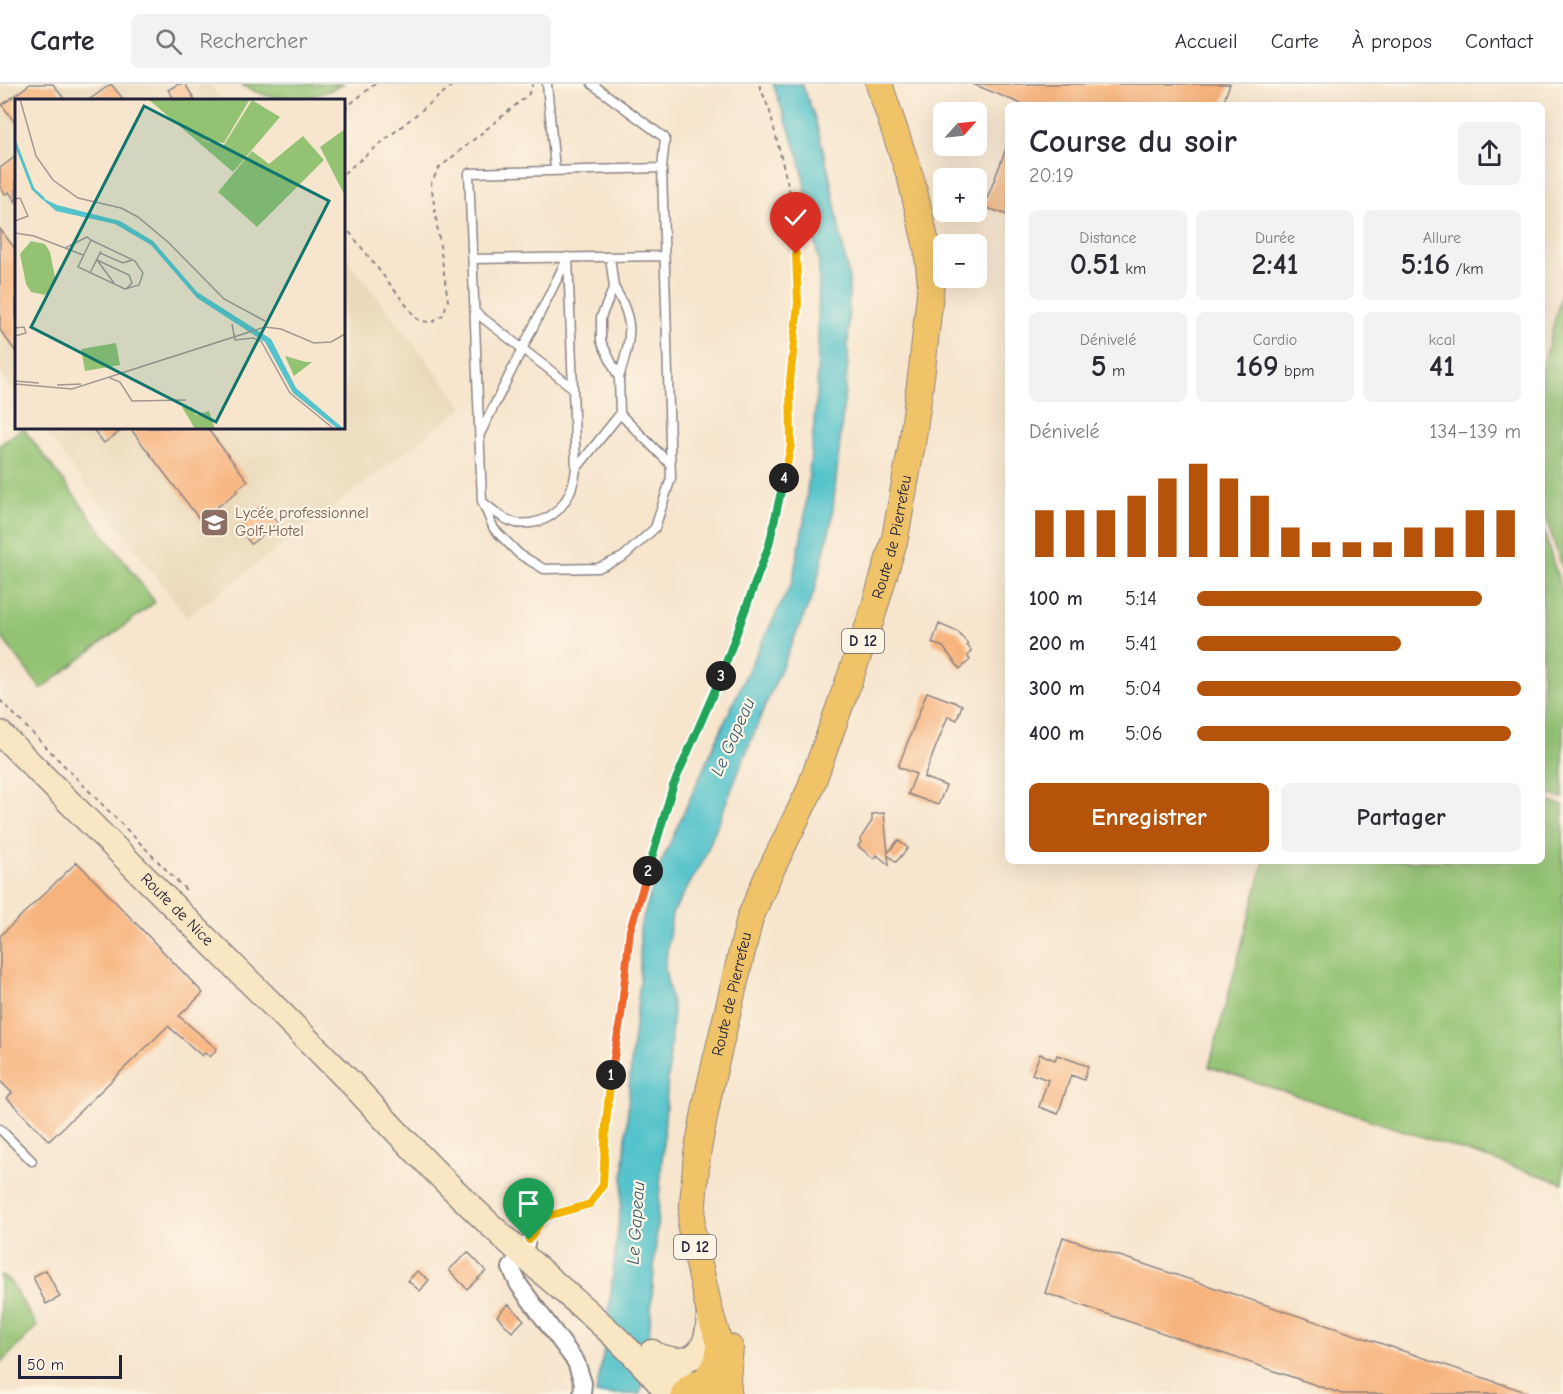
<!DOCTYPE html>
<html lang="fr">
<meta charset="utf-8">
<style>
:root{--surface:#fff;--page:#f2f2f3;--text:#2b2b33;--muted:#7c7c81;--line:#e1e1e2;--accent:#b45309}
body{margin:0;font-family:"Comic Neue",sans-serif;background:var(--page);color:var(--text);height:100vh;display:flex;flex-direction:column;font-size:22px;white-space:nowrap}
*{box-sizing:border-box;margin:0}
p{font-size:20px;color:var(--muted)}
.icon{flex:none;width:33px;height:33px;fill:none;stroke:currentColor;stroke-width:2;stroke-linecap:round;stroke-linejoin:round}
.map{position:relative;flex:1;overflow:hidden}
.sheet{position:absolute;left:1005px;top:18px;width:540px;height:762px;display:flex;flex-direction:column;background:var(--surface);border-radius:9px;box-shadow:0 6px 24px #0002}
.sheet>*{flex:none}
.needle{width:39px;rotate:63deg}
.buttons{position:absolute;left:933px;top:18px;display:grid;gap:12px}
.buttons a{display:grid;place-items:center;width:54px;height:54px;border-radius:9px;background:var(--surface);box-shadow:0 6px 24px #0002;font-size:30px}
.scale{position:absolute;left:18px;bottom:15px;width:104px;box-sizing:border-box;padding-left:6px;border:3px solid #22223b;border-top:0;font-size:16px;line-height:21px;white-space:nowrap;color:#22223b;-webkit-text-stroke:4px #fcf5e5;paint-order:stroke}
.pin{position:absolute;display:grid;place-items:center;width:51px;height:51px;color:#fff;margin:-62px -26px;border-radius:50% 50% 50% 0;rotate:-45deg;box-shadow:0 0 6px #0007}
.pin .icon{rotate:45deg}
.km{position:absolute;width:30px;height:30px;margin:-15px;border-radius:50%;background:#222;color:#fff;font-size:16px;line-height:30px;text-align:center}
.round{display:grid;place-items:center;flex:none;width:63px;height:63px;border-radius:9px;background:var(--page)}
.summary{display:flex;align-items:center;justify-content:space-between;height:102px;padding:0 24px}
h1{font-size:33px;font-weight:600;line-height:45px}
.figures{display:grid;grid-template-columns:repeat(3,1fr);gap:9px;height:102px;padding:6px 24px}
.figures div{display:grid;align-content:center;border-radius:9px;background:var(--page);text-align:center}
.figures b{font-size:30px;font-weight:600}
.figures small{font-size:16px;font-weight:400}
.figures p{font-size:16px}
.chart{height:168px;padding:12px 24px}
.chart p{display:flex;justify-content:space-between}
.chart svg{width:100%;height:108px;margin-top:6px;stroke:var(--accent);stroke-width:6}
.action{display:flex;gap:12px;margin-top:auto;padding:12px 24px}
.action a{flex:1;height:69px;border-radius:9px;background:var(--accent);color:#fff;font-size:24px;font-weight:600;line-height:69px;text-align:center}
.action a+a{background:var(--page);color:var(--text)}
ul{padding:0 24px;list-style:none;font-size:20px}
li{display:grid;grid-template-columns:96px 72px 1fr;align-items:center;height:45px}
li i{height:15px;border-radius:8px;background:var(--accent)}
header{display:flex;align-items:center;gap:36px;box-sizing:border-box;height:84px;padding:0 30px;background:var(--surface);border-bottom:2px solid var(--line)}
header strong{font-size:28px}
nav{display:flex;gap:33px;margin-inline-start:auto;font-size:21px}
.search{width:420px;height:54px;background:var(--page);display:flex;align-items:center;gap:15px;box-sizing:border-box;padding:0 21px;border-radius:9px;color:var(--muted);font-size:22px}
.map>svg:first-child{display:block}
.built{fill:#ead9ba}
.green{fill:#92c272;stroke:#5a7256;stroke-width:1.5}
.water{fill:#55c3cb;stroke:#3c7283;stroke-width:1.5}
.building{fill:#f7b37d}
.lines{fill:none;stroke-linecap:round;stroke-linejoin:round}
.lane-casing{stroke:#8c8484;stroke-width:11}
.street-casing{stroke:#8c8484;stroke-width:20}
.secondary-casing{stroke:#8c8484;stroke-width:27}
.primary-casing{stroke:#8c8484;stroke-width:28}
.path{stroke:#8c8484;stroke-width:2;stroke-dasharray:4.5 4.5;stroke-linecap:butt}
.lane{stroke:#fff;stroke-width:8}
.street{stroke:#fff;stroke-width:16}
.secondary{stroke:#f9e7c3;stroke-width:24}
.primary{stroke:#f1c369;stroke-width:26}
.split-1-casing{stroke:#fff;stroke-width:12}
.split-2-casing{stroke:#fff;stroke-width:12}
.split-3-casing{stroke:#fff;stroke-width:12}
.split-4-casing{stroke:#fff;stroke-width:12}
.split-5-casing{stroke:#fff;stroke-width:12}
.split-1{stroke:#f5b400;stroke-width:8}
.split-2{stroke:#f0652b;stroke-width:8}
.split-3{stroke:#22a559;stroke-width:8}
.split-4{stroke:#22a559;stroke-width:8}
.split-5{stroke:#f5b400;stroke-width:8}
.labels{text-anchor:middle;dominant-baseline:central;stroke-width:4.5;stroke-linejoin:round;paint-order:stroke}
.shield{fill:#fcf5e5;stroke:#63616e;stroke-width:1.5}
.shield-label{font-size:15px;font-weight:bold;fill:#22223b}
.education-label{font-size:16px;fill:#785e54;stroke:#fcf5e5;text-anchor:start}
.street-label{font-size:16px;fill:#22223b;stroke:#fcf5e5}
.water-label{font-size:18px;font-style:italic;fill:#345a6d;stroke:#fcf5e5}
.inset-river{fill:none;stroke:#55c3cb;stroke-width:3}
.inset-road{fill:none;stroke:#a29793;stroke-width:1.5}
.view{fill:#0f766e;fill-opacity:0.15;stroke:#0f766e;stroke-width:3}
.inset-edge{fill:none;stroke:#22223b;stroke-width:3}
</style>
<header>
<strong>Carte</strong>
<div class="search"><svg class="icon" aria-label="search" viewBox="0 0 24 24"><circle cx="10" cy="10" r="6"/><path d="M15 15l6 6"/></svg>Rechercher</div>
<nav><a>Accueil</a><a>Carte</a><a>À propos</a><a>Contact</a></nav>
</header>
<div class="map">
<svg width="1563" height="1310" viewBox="0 0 1563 1310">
<rect width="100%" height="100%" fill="#fcf5e5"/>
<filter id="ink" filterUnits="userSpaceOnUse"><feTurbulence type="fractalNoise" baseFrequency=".0167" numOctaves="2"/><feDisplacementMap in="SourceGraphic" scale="12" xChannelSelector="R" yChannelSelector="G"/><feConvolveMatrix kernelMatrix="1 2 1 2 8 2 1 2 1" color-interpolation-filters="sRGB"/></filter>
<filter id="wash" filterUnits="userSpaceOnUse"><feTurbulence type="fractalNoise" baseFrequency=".008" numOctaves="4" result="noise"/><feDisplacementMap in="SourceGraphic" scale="24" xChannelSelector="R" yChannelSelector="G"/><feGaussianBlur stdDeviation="1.35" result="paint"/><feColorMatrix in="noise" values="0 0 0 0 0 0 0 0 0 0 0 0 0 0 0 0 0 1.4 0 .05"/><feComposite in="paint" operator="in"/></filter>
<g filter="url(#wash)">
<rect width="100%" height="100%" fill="#f7e5cd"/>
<!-- built -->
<path class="built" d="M0,0H209L222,16H16V310L0,289Z
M344,171L464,324L187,533L42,344H344Z"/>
<!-- green -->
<path class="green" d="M241,0H343C310,19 273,20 241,0Z
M1563,204V486L1542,421V286Z
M23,344L155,518L41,605L0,551V361Z
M1542,442L1563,511V714L1542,709Z
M1542,716L1563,721V1099L1209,983L1264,777H1542Z
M0,1191L9,1196L37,1242L0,1280Z"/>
<!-- water -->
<path class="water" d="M773,0H802L815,34L830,94L849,196L848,278L832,435L815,506L760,634L703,777L672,830L665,885L673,925L650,1241L643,1300L640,1310H596L605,1260L622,1110L631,977L640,897V844L656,790L673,752L750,582L792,498L804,438L817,309L819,179L800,76Z"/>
<g id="blocks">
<!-- building -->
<path class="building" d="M30,0H53L65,16H16V40L2,21Z
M111,0L124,16H89Z
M178,0H185L195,16H175L168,6Z
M973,0H1230L1222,21H1024Z
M1007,62H1008V131L984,123Z
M16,72V118L9,108L5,110L0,103V84Z
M0,145L16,166V268L0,246Z
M92,344H125L104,359Z
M130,344H207L248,397L236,406L238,407L211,428L219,437L207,445Z
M263,421L278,439L251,460L237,442Z
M939,540L958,548L968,560L967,561L971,566L968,573L970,576L960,585L943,563L932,559Z
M927,608L962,621L957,636L948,632L924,693H923L946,702L938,721L908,710L916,690L898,683Z
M884,729L888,769L898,756L908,764L896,778L888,771L889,781L877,771L874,775L858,762L861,758L860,755L872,737V730Z
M77,778L203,909L179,932L217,965L210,973L205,969L202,972L168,942L49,1057L7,1014L12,1009L0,997V852Z
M1040,970L1055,976L1057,971L1088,982L1084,996L1071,991L1058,1030L1039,1023L1048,996L1032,990Z
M1063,1153L1526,1308V1310H1342L1045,1209Z
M468,1168L486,1187L467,1205L449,1186Z
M46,1186L60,1213L46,1220L34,1195V1192Z
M417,1187L429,1196L420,1207L408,1197Z
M508,1220L524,1236L512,1248L497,1232Z"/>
</g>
</g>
<g filter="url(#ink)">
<use href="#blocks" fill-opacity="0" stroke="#8c8484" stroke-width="1.5"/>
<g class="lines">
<defs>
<path id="lane" d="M547,0L555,85
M592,0L665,54L662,84
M662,84L671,394L655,444L623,473L598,484L544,485L519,470L494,445L482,417L469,89Z
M610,173L614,203L601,233V257L619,294L620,330L670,380
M473,175L664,172
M614,203C637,240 630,255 619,294
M475,228L573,304
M480,350L568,173L576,385C573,411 559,435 531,439C526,439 521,440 516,439C504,436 494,427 484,419
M576,385L620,330
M0,1045L32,1077
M527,1160L541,1137L548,1132L590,1120"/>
<path id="street" d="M526,1160L511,1184L519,1201L576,1278L583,1299L582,1310"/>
<g id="secondary">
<path id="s1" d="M0,649L355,1003C408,1061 464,1118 523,1171C572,1216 627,1257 668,1310"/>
<path d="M652,1268L674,1291L694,1301"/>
<path d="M654,1270C694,1286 709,1268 709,1228"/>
</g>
<g id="primary">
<path id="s2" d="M705,1297L716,1280L719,1271V1259L709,1225L691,1144L697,1070L710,1002L750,834L767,794L809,708L871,535L895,454L912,360L922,285L931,200L927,163L911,95L879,0"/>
<path d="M728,1306L727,1294L730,1264"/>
<path d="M684,1310C694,1298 706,1295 721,1301"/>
</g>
</defs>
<!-- lane casing -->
<use href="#lane" class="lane-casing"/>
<!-- street casing -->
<use href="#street" class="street-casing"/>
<!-- secondary casing -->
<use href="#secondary" class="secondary-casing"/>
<!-- primary casing -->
<use href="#primary" class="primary-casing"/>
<!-- path -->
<path class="path" d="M344,25L375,0
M344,89L454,0
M344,141L417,235L431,239L442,232L448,217L431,99L439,84L528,11L533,0
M0,616L187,807
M595,1112L603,1100L610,994L621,932L630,846L673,702L713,611L769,461L791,361L790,298L798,219L793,122L770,28L759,0"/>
<!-- lane -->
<use href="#lane" class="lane"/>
<!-- street -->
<use href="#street" class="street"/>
<!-- secondary -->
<use href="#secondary" class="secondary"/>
<!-- primary -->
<use href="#primary" class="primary"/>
</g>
</g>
<g class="lines" filter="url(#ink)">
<defs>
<path id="split-1" d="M529,1156L541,1137L548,1132L590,1120L603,1101L606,1040L611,991"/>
<path id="split-2" d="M611,991L621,932L630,846L648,787"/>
<path id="split-3" d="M648,787L673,702L721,592"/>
<path id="split-4" d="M721,592L769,461L784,394"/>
<path id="split-5" d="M784,394L791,361L790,298L798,219L796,170"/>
</defs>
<!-- split-1 casing -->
<use href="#split-1" class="split-1-casing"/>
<!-- split-2 casing -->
<use href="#split-2" class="split-2-casing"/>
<!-- split-3 casing -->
<use href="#split-3" class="split-3-casing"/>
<!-- split-4 casing -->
<use href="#split-4" class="split-4-casing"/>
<!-- split-5 casing -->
<use href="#split-5" class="split-5-casing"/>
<!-- split-1 -->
<use href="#split-1" class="split-1"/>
<!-- split-2 -->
<use href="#split-2" class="split-2"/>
<!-- split-3 -->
<use href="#split-3" class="split-3"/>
<!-- split-4 -->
<use href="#split-4" class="split-4"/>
<!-- split-5 -->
<use href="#split-5" class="split-5"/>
</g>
<!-- icons -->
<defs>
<symbol id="school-square" viewBox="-11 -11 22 22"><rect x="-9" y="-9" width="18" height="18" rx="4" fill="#8d6e63" stroke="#fcf5e5"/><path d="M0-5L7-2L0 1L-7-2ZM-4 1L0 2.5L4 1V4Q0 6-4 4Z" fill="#fff"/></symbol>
</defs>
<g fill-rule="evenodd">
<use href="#school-square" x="198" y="422" width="33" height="33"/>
</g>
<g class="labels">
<!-- shield labels -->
<g class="shield">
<rect x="842" y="545" width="42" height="24" rx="4.5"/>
<rect x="674" y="1151" width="42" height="24" rx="4.5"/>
</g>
<g class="shield-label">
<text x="863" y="557">D 12</text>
<text x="695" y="1163">D 12</text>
</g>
<!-- education labels -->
<g class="education-label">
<text x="235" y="429">Lycée professionnel<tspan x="235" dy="18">Golf-Hotel</tspan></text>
</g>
<!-- street labels -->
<g class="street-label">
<text stroke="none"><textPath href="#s2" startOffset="884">Route de Pierrefeu</textPath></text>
<text stroke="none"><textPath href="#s1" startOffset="250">Route de Nice</textPath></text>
<text stroke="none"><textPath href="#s2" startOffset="398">Route de Pierrefeu</textPath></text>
</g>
<!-- water labels -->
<g class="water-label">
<text transform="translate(733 653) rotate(-66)">Le Gapeau</text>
<text transform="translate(636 1139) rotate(-86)">Le Gapeau</text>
</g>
</g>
<!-- overview -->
<g transform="translate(15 15)">
<rect width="330" height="330" fill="#f7e5cd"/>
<path d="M133,0H235L209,44L184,41L209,46L237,1L265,18L218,73ZM330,30V97L305,48ZM288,37L309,61L242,128L203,93L237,52L254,65ZM16,142L30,145L35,153L41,183L30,196L16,193L11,185L5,155ZM101,244L105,266L70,272L66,250ZM270,257L291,263H297L279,277ZM167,308H177L181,316L194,312L200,330H180Z" fill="#92c272"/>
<path d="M25,98L42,106L105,122L138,142L182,193L256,240L281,289L329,330H323L278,294L250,243L182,199L136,146L100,125L41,112Z" fill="#55c3cb"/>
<path class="inset-river" d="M0,43L18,90L29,100"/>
<path class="inset-road" d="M5,0L21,57L38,81L63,99L106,109L123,118L154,144L209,200L250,222M0,100L5,99L13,117L0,122M0,134L19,137L68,156M76,141L120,162L128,174L124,186L110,190L63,168ZM50,149L72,138L76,141M85,154L108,164L117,161M75,174L86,152M99,184L82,161L114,176L117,184L111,190M217,225L220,241L238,239L246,242L275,294L319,330M0,229L9,228L11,234L0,237M95,279L105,283L117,302L171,301M0,282L24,284M0,285L57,290L250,228L266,230L299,244L316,243L330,235M42,286L66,285"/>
<path class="view" d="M129,7L314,102L201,323L16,228Z"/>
<rect width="330" height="330" class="inset-edge"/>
</g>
</svg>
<div class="buttons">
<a><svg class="needle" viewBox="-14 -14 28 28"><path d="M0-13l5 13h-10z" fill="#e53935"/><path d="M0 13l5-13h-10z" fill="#7c7c81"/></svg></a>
<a>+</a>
<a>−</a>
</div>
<div class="scale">50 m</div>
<div class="pin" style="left:529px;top:1156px;background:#1e9e55"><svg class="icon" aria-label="arrive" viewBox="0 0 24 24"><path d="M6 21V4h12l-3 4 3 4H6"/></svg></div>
<div class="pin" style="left:796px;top:170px;background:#d93025"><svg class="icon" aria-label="check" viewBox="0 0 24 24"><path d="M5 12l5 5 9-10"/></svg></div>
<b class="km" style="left:611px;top:991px">1</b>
<b class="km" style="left:648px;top:787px">2</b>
<b class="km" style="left:721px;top:592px">3</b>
<b class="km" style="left:784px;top:394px">4</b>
<section class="sheet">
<div class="summary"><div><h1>Course du soir</h1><p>20:19</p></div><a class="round"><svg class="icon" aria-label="share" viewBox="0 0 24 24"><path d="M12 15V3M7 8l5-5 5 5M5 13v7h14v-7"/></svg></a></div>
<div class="figures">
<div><p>Distance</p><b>0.51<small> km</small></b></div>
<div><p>Durée</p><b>2:41</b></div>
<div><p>Allure</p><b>5:16<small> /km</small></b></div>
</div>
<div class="figures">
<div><p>Dénivelé</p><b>5<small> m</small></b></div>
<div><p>Cardio</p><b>169<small> bpm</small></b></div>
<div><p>kcal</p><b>41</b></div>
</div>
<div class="chart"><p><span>Dénivelé</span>134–139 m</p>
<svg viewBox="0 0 160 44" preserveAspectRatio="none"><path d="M5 44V25M15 44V25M25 44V25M35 44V19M45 44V12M55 44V6M65 44V12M75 44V19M85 44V32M95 44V38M105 44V38M115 44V38M125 44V32M135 44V32M145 44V25M155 44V25"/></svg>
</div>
<ul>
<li><b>100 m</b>5:14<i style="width:88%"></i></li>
<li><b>200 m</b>5:41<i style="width:63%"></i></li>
<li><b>300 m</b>5:04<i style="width:100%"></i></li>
<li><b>400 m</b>5:06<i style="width:97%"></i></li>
</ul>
<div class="action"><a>Enregistrer</a><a>Partager</a></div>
</section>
</div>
